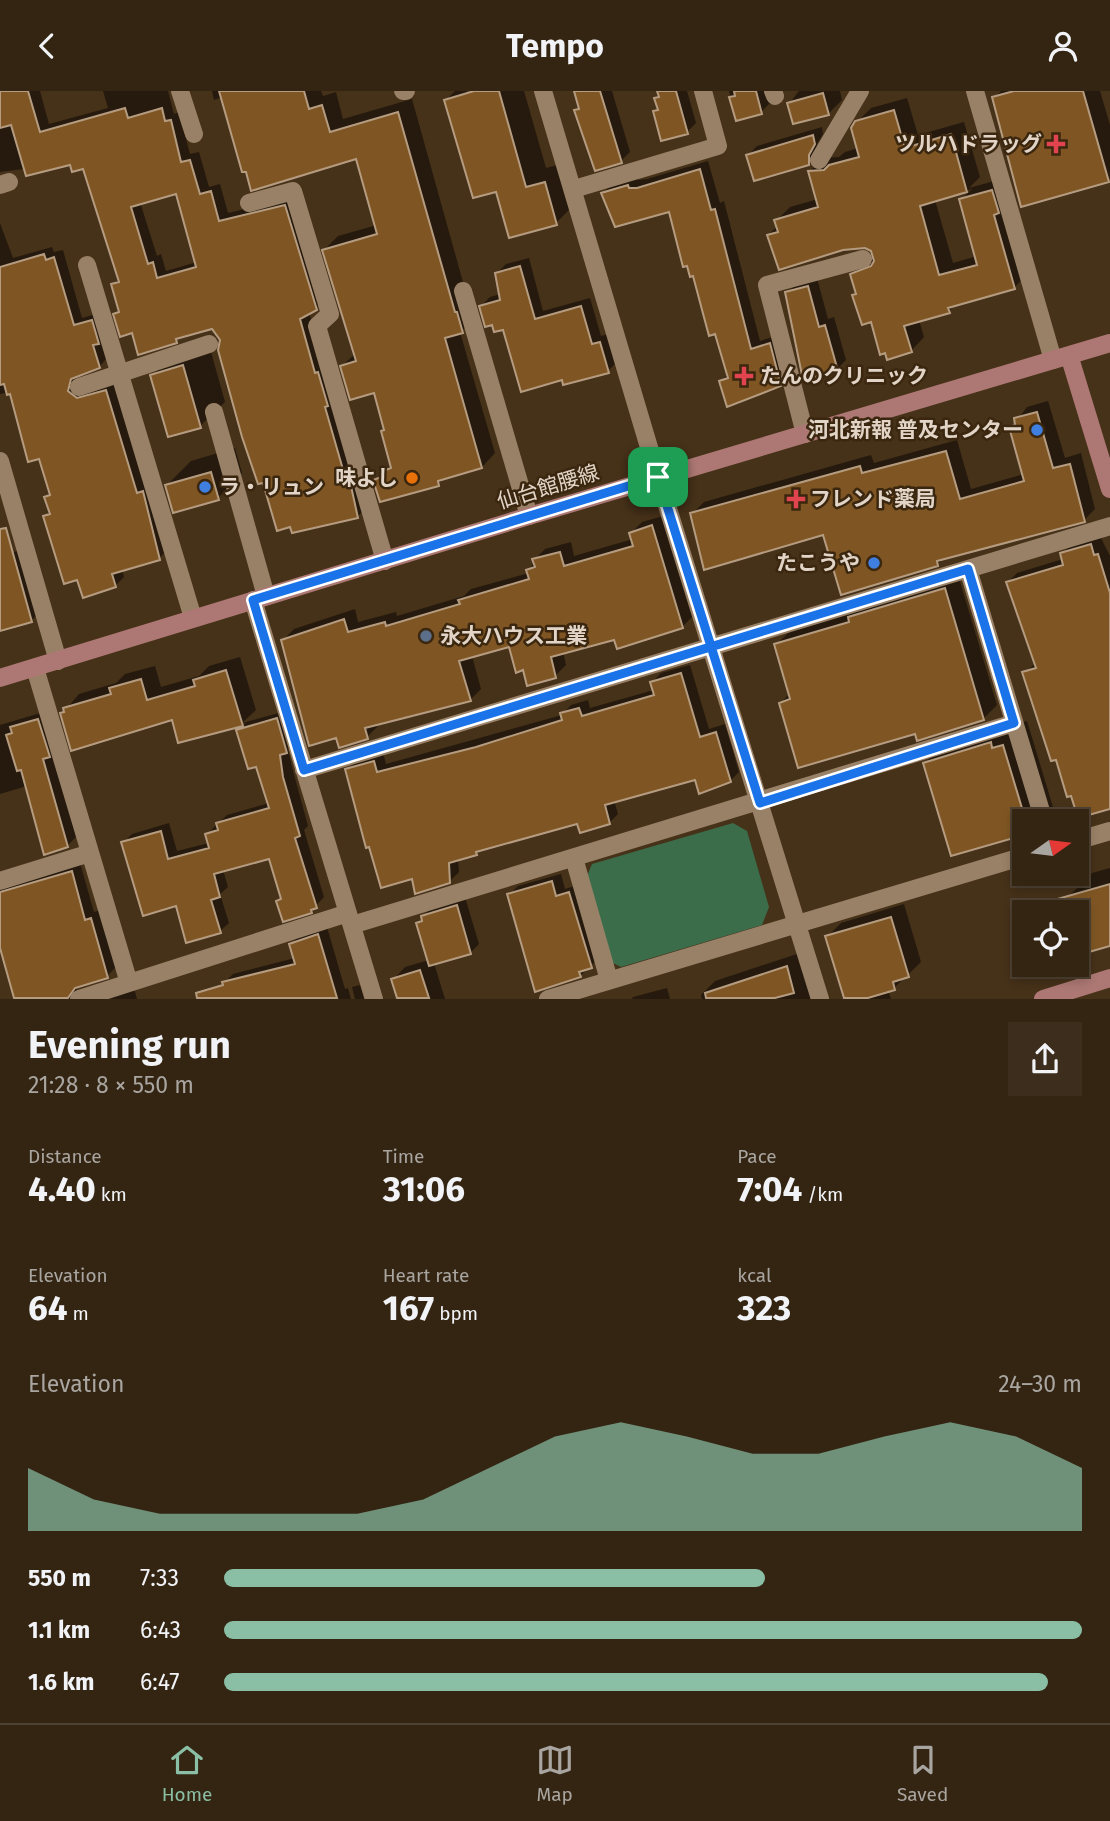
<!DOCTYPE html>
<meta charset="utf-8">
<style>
:root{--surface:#342513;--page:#3c2d1c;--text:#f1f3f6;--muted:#a9a5a0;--line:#4e4233;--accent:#8abfa5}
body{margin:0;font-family:"Fira Sans","Noto Sans JP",sans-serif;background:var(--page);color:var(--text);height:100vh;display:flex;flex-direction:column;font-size:26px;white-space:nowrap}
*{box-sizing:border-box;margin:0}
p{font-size:23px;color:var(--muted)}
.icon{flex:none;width:38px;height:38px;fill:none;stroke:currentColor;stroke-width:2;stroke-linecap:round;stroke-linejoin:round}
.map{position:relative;height:908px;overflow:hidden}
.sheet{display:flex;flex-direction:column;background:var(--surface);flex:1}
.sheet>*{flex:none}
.needle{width:46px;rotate:76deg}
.controls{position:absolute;left:1012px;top:718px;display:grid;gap:14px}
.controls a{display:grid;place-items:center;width:77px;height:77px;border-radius:0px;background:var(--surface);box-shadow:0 4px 10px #0003,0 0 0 2px var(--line);font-size:35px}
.pin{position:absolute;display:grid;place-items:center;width:60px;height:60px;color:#fff;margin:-30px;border-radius:14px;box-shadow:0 4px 10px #0006}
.round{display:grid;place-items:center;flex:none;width:74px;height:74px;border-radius:0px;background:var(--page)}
.overview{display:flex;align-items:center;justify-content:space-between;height:119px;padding:0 28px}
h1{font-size:38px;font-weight:700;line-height:52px}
.figures{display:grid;grid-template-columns:repeat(3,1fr);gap:10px;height:119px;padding:7px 28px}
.figures div{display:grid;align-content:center}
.figures b{font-size:35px;font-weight:700}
.figures small{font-size:19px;font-weight:400}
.figures p{font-size:19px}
.chart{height:196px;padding:14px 28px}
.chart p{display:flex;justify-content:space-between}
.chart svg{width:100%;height:126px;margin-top:7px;fill:var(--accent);opacity:.7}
ul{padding:0 28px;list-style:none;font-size:23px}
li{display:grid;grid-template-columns:112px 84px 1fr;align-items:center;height:52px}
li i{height:18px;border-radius:9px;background:var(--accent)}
header{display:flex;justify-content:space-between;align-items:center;height:91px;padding:0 28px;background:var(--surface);font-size:32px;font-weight:700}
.menu{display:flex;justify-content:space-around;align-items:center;height:98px;border-top:2px solid var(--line);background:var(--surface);font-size:19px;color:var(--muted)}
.menu a{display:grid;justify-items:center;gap:4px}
.menu .on{color:var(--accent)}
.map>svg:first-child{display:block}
.green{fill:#3c6d4b}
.shadow{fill:#0007;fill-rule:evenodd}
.building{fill:#7f5623;stroke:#b59c81;stroke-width:2;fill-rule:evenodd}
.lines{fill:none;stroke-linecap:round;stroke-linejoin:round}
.street{stroke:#998167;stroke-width:18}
.secondary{stroke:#ad7874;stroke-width:18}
.route-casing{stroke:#fff;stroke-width:14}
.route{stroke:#1a73e8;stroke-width:9}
.health-dot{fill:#e0444e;stroke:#3b270f;stroke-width:2.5}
.shop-dot{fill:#3f7fe0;stroke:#3b270f;stroke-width:2.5}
.food-dot{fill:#e8710a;stroke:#3b270f;stroke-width:2.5}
.service-dot{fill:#5c6f8a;stroke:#3b270f;stroke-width:2.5}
.labels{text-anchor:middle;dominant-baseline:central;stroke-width:5;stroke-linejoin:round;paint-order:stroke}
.poi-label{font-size:21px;font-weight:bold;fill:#e2d5c7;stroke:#3b270f;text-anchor:end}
.street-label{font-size:21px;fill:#e2d5c7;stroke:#3b270f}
</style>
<header><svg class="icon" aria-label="back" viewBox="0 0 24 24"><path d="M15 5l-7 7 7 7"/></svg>Tempo<svg class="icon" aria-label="person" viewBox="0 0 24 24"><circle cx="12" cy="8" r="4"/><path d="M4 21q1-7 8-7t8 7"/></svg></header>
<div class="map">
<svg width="1110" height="908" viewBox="0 0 1110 908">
<rect width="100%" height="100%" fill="#463119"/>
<!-- green -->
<path class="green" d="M733,732L747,740L769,816L762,834L621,876L611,871L587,785L592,773Z"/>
<!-- shadow -->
<path class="shadow" d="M0,0H40L49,33L108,17L103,0H168L174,23L179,21L190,63L199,61L209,96L220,93L228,122L294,106L325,209L309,222L366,417L357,426L213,236L181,245L176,250L133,240L115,223L120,218L113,194L120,187L85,76L71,72L0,81ZM177,101L197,171L166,180L161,163L157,165L140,111Z
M212,0H321L323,5L336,1L343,28L412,8L468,209L476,227L460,241L495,362L482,376L445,386L438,393L375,389L392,373L375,300L342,275L356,262L324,159L338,145L377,134L357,66L222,6L214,9Z
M455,0H467V4L480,0H524L546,77L565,72L576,112L556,132L497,99L446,9Z
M578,0H612L630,61L621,70L576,20L580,16Z
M659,0H687L696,32L687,41L655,21L659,17L656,8Z
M729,0H767L770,12L761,21L737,28Z
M799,0H840L842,9L828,23L789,13Z
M1001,0H1100L1110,34V88L994,7Z
M907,7L918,44L964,31L980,86L969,97L1005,87L1027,183L1014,197L956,213L949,220L919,229L924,246L911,260L872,229L854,204L857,202L852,184L866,170L875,167L873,159L866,155L843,158L780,177L768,144L778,135L776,130L790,116L818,108L810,80L824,67L839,66L845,61L858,57L857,31L871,17ZM972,98L961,109L977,165L953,172L935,109Z
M822,36L823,43L817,53V64L808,73L748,64L757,55Z
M708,70L720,112L724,110L760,250L779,244L789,284L780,293L721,290L728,283L716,241L670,119L607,117L603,102L612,93L637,86L638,89L647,88Z
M0,132L13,167L52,156L54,161L63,159L82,227L100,222L107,267L99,276L77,284L76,290L114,292L168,459L159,467L122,478L124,486L115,495L79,487L45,426L50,420L46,406L51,401L40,366L12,301L0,303Z
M529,167L543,220L590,207L601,245L609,243L617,271L608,280L563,287L481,215L490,206L501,203L497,182L506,173Z
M817,187L828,228L834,226L846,269L837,278L787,202L796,193Z
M208,250L225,311L200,335L152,285L177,260Z
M1048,310L1065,367L1081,362L1095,418L1084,429L946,465L938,473L824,442L692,423L704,411L871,364L874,372L957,349L971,398L1024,383L1011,337L1027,316Z
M235,357L242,382L218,407L167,394L191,370Z
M663,425L693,525L682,536L615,546L563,561L566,574L555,585L510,554L472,565L481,598L470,609L377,632L378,635L367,646L283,549L294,538L355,518L358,531L396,521L397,525L464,505L471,498L529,482L534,469L545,458L571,451L574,465L633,448L631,442L642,431Z
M1100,445L1110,465V716L1057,667L1024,582L1036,572L1008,491L1017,482L1063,468L1062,463L1071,454Z
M24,458L42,519L31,530L0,539V465Z
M958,484L997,614L983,628L916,641L781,612L790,602L776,554L790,540Z
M240,566L256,619L242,632L286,620L295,651L288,658L292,676L308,735L304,739L324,806L311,820L278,810L282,806L270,765L223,779L228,796L220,803L229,832L220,840L177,813L123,752L132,743L169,732L177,760L209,752L207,743L227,724L269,712L257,673L238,640L246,632L180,650L173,627L62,623L79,603L116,592L125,583L155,575L161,596L199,585L209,575Z
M690,574L709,638L725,633L739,681L730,690L696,687L614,709L618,723L609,732L579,731L480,759L458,768L459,781L449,791L413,786L347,679L356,670L383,662L386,673L562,624L571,614L588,609L590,617L654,599L652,591L661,582Z
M47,620L76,746L67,755L27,695L0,703V634Z
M1027,630L1053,716L1039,730H1024L925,672L950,647Z
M80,772L94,821L100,819L116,876L107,885L76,895L77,903L82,908H28L27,905L16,908L0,852V794Z
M1110,777V853L1076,821L1067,807L1092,782Z
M561,783L565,798L578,794L600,866L580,885L509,804L518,795Z
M465,806L479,853L470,862L434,872L445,908H399L393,889L405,876L429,869L418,832L432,816Z
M904,813L921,871L894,897L888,899L891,908H846L827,846L841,832Z
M327,836L345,898L348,897L351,908H229L224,892L233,883L295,867L291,853L300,844Z
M800,862L814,908H702L701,904L715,890Z
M360,894L364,908H355L352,896Z
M134,897L137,908H102Z
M667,897L670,908H632L633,906Z"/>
<!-- building -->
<path class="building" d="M0,0H28L40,41L125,17L128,27L162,17L165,30L171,29L181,71L190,69L200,103L211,100L219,130L285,114L317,219L300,228L315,282L318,281L328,315L325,316L348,396L351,395L358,427L292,442L290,436L277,440L263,392L258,393L242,346L218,259L220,249L212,238L176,248L177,252L138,264L132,242L120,246L113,223L119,221L111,193L119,191L83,78L72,81L70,74L26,85L11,34L0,37ZM176,103L196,176L157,187L153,171L148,173L131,116Z
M219,0H304L309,18L322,14L330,41L398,21L455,221H457L463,242L445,247L482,377L438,390L439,395L380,411L373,389L384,385L383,380L391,377L381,340L384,339L374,302L350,309L340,275L356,270L322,159L377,143L356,68L251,100L246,81H242Z
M474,0H499L526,96L545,91L557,134L509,147L496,101L473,107L444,9Z
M574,0H600L622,72L595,80L574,19L579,18Z
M657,0H676L688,43L661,50L653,20L658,19L654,7L659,6Z
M734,0H756L762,23L736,30L729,6L735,5Z
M1014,0H1083L1109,91L1021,116L992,6Z
M823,2L829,24L793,33L787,12Z
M894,19L905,57L951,43L967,101L920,115L939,184L977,174L959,108L992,99L999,122L994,124L1015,198L948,217L950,222L904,235L912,261L887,269L885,262L880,264L871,231L862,234L852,204L856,203L850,183L871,175L874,170L871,160L865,157L843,159L779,179L767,144L778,141L774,129L818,116L808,80L824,79L829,74L859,66L851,37L855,30Z
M813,44L815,53L809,64V74L754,90L746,64Z
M700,78L711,119L715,118L751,258L770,252L781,295L727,316L719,290L728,287L715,243L709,245L693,185L690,186L687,175L683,176L669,121L615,136L601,102L628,94L629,97H637Z
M44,163L46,169L54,166L74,234L92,229L99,253L93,254L100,277L71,288L68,300L77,307L106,299L137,402L143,400L160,469L112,483L116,496L83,507L77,489L64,493L43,425L50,423L44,406L50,404L39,368L28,371L10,303L7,304L4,293L0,294V176Z
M520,175L535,228L581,215L592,253L600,251L609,282L563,294L562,289L521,301L503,239L494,241L492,234L485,236L479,215L500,209L495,182Z
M808,195L819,236L825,234L838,280L803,289L785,201Z
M183,274L201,337L168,346L150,284Z
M1037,321L1053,377L1070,373L1085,431L937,470L938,475L841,504L823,444L704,479L690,422L860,375L862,382L946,360L960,408L1024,390L1009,336L1015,334L1014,327Z
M211,381L219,409L173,422L165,394Z
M652,434L683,537L617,558L614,549L551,566L556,587L527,595L523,579L516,582L509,556L459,570L471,610L365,637L368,648L339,657L336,647L309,655L281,549L344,528L348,541L385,531L386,535L460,513L458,509L529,488L526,479L535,476L532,468L560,461L564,475L633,455L629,442Z
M6,437L32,531L0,540V438Z
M1091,453L1094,464L1098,463L1110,502V718L1078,727L1071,705L1067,706L1056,669L1051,670L1022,581L1036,577L1006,491L1063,474L1060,462Z
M945,497L984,629L917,650L915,643L798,677L779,612L790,608L774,553L849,531L848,526Z
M226,579L243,635L178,652L172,629L71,660L60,622L64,621L63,617L111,603L109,597L141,588L147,609L195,595L193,589Z
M681,582L700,646L716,641L731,691L699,703L695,689L605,714L610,733L580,742L577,733L476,761L477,764L449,772L450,792L415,803L412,788L381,797L369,756L366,757L345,678L374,670L377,681L476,656L562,629L560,622L579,617L582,625L654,604L650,591Z
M277,627L287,662L280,664L283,686L300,745L295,747L317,817L311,819L312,822L283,831L276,810L281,808L269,768L214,783L220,806L211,809L221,842L186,852L176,815L143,825L121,751L161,740L168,768L209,757L205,743L218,739L216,732L269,717L256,676L248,678L236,639Z
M38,628L50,666L43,668L68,756L44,764L21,679L17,680L6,644L12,642L10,636Z
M991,651L992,657L1003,654L1024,724V744L951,765L923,672Z
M72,780L85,829L91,827L108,887L75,897L68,907H14L0,857V801Z
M552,790L556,805L569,801L592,877L579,881L581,886L535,901L507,803Z
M1110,793V855L1082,863L1076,843V821H1034L1033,815Z
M457,814L471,863L429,875L416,832L422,830L421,825Z
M891,826L909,886L893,891L895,899L868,907H844L825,845Z
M318,843L337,907H197L196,902L223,894L222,891L295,873L289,853Z
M787,875L794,902L775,907H706L705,902Z
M420,879L429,907H397L391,888Z"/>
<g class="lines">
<!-- street -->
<path class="street" d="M180,0L194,43
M403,0H406
M543,0L648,353L820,908
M773,0L775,5
M975,0L1053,269
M819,69L860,0
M0,94L9,91
M574,98L718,55L703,0
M249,112L293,100L330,223L317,235L385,470
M87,174L193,527
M463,200L529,425
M79,296L209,253
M214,321L266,505
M805,343L767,194L863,168
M0,370L58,570
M968,478L1044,730
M253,509L374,908
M35,577L129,892L348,822
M304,679L1110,435
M1076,750L1110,740
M574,767L609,889
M0,790L90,762
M352,834L1014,632
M79,908L129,892
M548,908L1024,765"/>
<!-- secondary -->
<path class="secondary" d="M1069,264L1110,398
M0,587L529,425L1110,252
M1043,908L1110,887"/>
</g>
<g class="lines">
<defs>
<path id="route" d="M658,386L253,509L304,679C525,612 747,545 968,478L1014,632L760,712L658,386"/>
</defs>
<!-- route casing -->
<use href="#route" class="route-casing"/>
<!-- route -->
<use href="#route" class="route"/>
</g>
<!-- markers -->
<g class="health-dot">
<path d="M1052.5 42.5h7v7h7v7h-7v7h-7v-7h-7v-7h7z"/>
<path d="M740.5 274.5h7v7h7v7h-7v7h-7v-7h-7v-7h7z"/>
<path d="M792.5 397.5h7v7h7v7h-7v7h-7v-7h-7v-7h7z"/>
</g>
<g class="shop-dot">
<circle cx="1037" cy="339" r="7"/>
<circle cx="205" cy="396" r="7"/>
<circle cx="874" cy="472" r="7"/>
</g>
<circle class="food-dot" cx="412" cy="387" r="7"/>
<circle class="service-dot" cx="426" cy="545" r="7"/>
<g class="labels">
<!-- poi labels -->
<g class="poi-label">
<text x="1042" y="53">ツルハドラッグ</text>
<text x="760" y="285" text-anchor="start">たんのクリニック</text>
<text x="1023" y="339">河北新報 普及センター</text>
<text x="398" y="387">味よし</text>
<text x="219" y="396" text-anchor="start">ラ・リュン</text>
<text x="810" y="408" text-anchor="start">フレンド薬局</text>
<text x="860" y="472">たこうや</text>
<text x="440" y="545" text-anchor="start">永大ハウス工業</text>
</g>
<!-- street labels -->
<g class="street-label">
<text transform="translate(548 396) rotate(-17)">仙台館腰線</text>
</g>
</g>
</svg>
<div class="controls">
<a><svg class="needle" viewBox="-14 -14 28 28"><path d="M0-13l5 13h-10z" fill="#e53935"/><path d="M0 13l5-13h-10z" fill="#a9a5a0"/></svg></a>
<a><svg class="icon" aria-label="locate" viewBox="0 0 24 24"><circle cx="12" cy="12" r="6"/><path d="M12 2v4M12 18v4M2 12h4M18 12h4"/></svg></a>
</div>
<div class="pin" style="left:658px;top:386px;background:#1e9e55"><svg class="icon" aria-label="arrive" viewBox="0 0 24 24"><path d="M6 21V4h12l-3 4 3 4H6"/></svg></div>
</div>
<section class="sheet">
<div class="overview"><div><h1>Evening run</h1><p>21:28 · 8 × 550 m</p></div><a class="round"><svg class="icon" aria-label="share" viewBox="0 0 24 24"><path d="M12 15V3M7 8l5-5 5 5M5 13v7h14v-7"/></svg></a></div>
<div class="figures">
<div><p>Distance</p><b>4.40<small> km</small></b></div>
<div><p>Time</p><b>31:06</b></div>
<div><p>Pace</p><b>7:04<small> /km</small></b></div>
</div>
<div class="figures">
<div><p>Elevation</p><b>64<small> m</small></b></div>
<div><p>Heart rate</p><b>167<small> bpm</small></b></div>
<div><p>kcal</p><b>323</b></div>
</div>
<div class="chart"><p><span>Elevation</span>24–30 m</p>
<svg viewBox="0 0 160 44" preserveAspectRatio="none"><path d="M0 44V22L10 33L20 38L30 38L40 38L50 38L60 33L70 22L80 11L90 6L100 11L110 17L120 17L130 11L140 6L150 11L160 22V44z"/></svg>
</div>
<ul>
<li><b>550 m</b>7:33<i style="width:63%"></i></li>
<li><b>1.1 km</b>6:43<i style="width:100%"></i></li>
<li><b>1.6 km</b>6:47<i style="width:96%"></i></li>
</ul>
</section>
<nav class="menu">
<a class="on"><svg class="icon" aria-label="home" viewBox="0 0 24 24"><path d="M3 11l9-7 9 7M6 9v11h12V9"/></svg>Home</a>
<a><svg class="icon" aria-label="map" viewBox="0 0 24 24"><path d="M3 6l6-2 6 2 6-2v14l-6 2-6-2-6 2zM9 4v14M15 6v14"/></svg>Map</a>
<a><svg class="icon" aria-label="saved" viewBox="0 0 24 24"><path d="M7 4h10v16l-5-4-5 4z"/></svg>Saved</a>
</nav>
